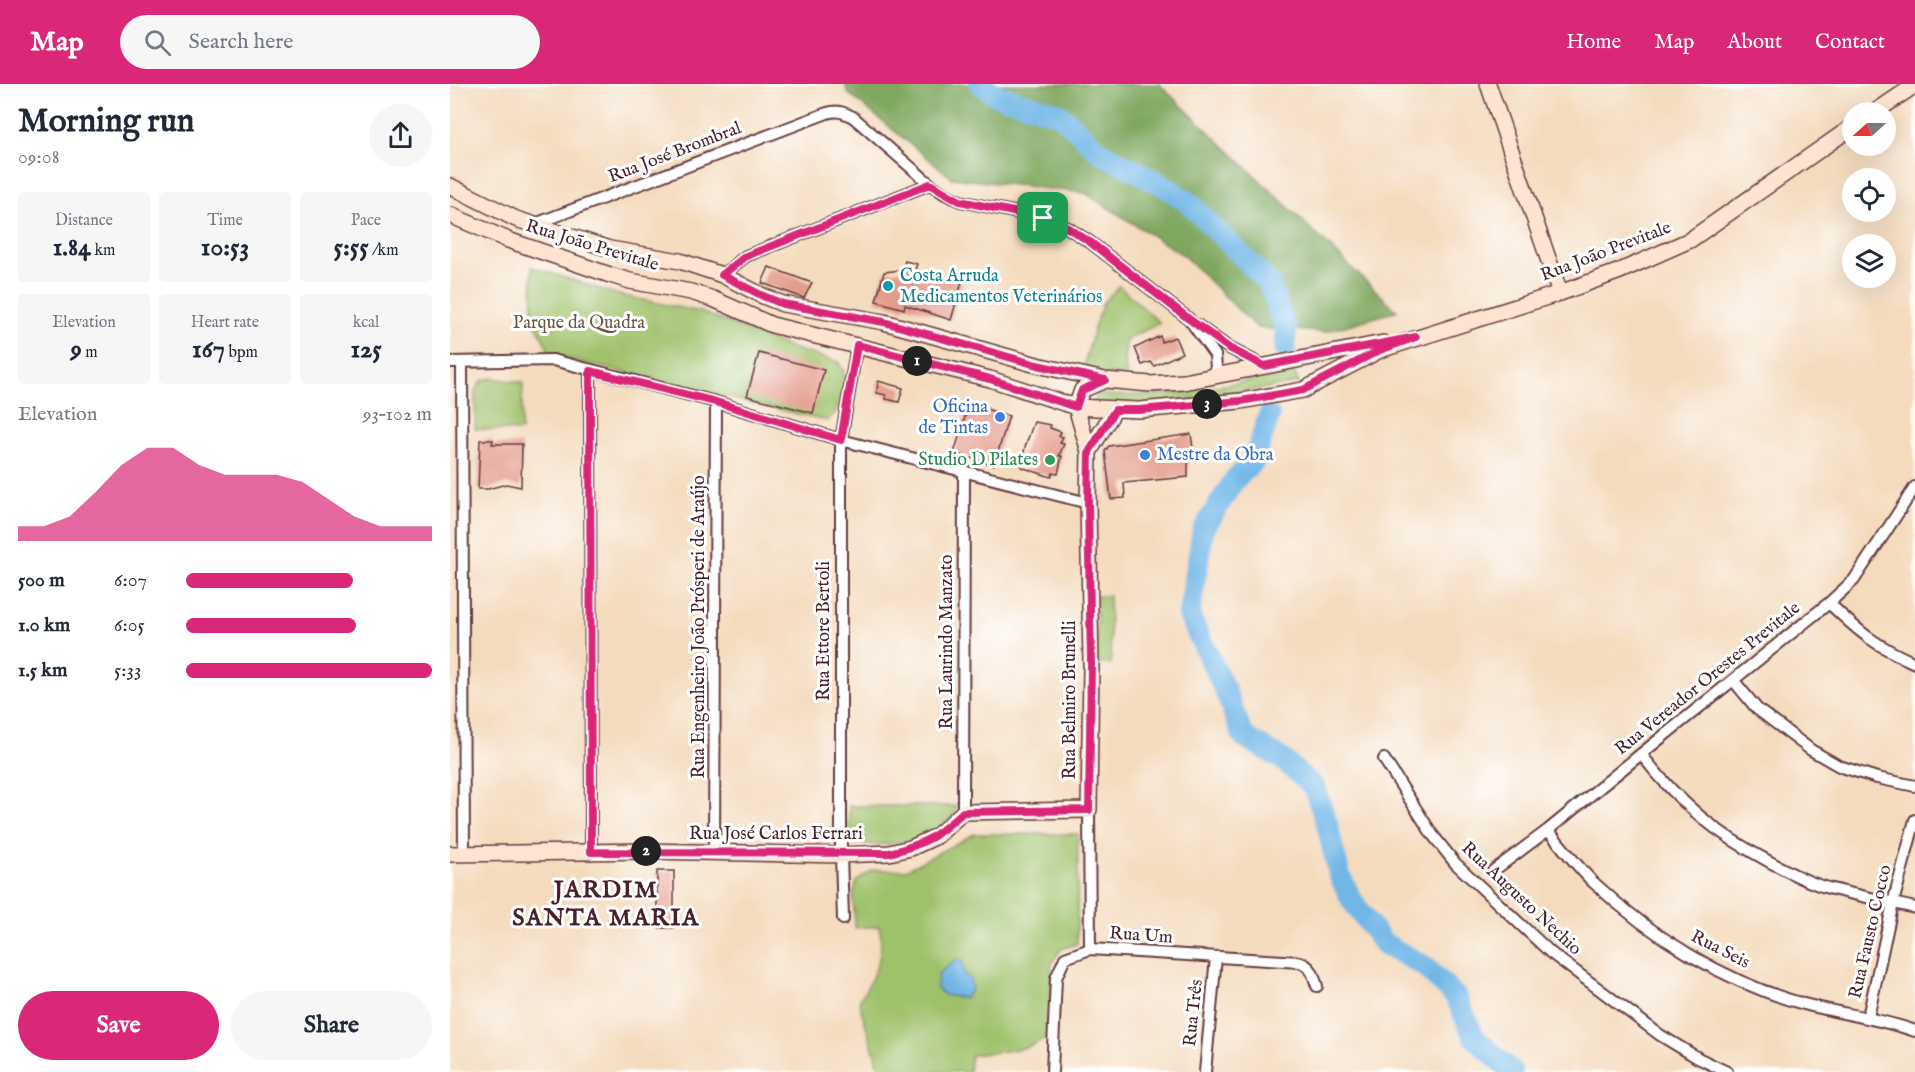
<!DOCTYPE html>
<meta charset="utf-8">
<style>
:root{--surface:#fff;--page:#f6f6f7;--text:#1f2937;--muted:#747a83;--accent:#db2777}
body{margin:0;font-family:"IM FELL English",serif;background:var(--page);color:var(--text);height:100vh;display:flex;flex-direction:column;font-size:22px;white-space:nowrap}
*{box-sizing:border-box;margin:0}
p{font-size:20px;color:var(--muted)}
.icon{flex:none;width:33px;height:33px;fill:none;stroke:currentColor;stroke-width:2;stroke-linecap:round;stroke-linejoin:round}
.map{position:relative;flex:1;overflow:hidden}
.details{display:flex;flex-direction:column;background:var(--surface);width:450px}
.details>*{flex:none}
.needle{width:39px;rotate:249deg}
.controls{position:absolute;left:1392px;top:18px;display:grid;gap:12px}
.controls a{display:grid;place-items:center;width:54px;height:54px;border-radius:50%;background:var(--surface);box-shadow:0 6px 24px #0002;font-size:30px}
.pin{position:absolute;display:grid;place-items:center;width:51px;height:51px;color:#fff;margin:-26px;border-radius:12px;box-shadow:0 3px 9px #0006}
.km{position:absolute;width:30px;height:30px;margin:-15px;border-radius:50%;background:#222;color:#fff;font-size:16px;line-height:30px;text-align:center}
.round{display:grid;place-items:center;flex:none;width:63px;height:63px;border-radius:32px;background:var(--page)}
.summary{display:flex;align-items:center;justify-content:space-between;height:102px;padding:0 18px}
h1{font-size:33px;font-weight:700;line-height:45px}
.metrics{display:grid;grid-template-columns:repeat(3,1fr);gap:9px;height:102px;padding:6px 18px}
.metrics div{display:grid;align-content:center;border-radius:6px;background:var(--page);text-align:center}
.metrics b{font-size:26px;font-weight:700}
.metrics small{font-size:16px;font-weight:400}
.metrics p{font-size:16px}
.chart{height:168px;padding:12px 18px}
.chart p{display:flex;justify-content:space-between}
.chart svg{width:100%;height:108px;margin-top:6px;fill:var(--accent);opacity:.7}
.primary-button{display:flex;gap:12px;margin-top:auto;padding:12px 18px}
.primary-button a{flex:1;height:69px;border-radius:36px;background:var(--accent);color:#fff;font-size:24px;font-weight:700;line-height:69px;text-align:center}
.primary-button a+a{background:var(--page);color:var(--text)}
ul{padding:0 18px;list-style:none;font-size:20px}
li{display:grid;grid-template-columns:96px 72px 1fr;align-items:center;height:45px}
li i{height:15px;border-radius:8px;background:var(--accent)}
header{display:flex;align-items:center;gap:36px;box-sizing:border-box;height:84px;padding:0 30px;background:var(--accent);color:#fff}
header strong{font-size:28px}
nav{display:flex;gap:33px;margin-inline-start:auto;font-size:21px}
.search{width:420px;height:54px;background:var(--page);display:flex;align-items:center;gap:15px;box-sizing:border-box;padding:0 21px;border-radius:33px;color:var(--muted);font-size:22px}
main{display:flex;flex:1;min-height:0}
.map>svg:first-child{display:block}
.green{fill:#9fc16a;stroke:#74704a;stroke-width:1.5}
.forest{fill:#7fa75e;stroke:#646344;stroke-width:1.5}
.water{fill:#6fb6e6;stroke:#5c6a88;stroke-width:1.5}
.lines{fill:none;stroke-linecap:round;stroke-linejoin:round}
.river{stroke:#6fb6e6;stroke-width:22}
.building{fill:#e49c8c}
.street-casing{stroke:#643b41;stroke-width:14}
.secondary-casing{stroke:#643b41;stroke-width:18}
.street{stroke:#fff;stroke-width:10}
.secondary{stroke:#fde4d1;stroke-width:15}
.route-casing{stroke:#fff;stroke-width:12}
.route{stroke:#db2777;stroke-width:8}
.culture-dot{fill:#0f9aa8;stroke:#fff;stroke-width:2}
.shop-dot{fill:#3f7fe0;stroke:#fff;stroke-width:2}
.leisure-dot{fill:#2e9e5b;stroke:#fff;stroke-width:2}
.labels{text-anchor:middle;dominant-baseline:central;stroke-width:6;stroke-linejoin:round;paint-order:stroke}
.street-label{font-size:18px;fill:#4a1f2b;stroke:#fff}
.culture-label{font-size:18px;fill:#0d838f;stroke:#fff;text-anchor:start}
.park-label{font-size:18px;fill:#685841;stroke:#fff}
.shop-label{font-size:18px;fill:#366cbe;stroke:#fff;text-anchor:end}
.leisure-label{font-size:18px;fill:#27864d;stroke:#fff;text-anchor:end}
.district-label{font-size:24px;font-weight:bold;letter-spacing:1.5px;fill:#4a1f2b;stroke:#fff}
</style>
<header>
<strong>Map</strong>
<div class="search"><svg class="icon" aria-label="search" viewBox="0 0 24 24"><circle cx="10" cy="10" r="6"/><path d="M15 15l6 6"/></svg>Search here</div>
<nav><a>Home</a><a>Map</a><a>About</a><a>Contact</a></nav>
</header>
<main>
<section class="details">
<div class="summary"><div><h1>Morning run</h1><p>09:08</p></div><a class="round"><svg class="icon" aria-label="share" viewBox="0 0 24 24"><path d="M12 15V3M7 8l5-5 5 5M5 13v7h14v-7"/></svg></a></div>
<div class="metrics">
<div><p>Distance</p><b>1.84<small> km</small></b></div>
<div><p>Time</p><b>10:53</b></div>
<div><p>Pace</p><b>5:55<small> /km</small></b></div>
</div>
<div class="metrics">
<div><p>Elevation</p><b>9<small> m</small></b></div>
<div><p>Heart rate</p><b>167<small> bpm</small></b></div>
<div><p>kcal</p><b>125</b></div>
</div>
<div class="chart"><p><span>Elevation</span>93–102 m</p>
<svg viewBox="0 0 160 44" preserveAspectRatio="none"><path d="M0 44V38L10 38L20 34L30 24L40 13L50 6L60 6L70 13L80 17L90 17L100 17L110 20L120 27L130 34L140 38L150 38L160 38V44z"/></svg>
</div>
<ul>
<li><b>500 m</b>6:07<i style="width:68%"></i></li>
<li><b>1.0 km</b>6:05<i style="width:69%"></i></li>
<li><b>1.5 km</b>5:33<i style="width:100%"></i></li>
</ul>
<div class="primary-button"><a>Save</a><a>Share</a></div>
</section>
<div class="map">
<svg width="1465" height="988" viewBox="0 0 1465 988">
<rect width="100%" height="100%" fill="#fff"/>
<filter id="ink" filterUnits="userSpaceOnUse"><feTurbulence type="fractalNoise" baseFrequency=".0167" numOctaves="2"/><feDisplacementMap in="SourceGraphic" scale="12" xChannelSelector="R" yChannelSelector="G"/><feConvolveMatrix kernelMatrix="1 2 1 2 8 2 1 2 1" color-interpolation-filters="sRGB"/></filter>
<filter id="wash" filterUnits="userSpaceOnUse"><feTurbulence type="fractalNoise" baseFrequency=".008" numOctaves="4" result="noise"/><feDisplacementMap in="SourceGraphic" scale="24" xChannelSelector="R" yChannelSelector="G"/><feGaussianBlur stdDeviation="1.35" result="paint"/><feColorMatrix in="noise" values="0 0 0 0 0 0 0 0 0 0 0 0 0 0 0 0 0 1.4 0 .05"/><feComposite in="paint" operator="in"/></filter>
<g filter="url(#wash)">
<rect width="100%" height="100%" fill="#f4dbbe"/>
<!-- green -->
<path class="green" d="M82,183L169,211L251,228L344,265L388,278L393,286L396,299L385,329L377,337L101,271L83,234Z
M669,202L710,239L677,255L674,274L677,292L632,288L645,241L653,219Z
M844,287L849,299L747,315L693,321L644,319L646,310C713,316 778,301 844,287Z
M42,294L73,299L71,347L25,345V307L31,297Z
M646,512H659L661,580H648Z
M399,722H507L505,730L470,757L428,761L405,759L399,751Z
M524,750H628L627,860L611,865L602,879L600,948C584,969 546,967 521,971L519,988H430C424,964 415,942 409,917C423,895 436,869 429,842L405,844L403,811L407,797L422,786H456Z"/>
<!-- forest -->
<path class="forest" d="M395,0H709L947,227L874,248L807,244L733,171L635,109L502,94L398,9Z"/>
<!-- water -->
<path class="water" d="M508,875L512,877L515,892L519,893L522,904L515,914L494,911L487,904L488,890Z"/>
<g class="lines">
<!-- river -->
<path class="river" d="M530,0L547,11L609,30L650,68L711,100L739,119L819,199L836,245L835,263
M819,332L803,378L785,395L753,446L739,531L774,604L793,652L832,675L864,703L877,740L889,790L901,815L933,859L974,882L1006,913L1024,953L1062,988"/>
</g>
<g id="blocks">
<!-- building -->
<path class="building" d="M455,177L467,180L465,186L512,198L501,236L455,221L454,225L426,217L434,188L452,186Z
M319,183L362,199L354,214L312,199Z
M710,252L712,258L725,253L732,269L704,282L701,278L692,281L685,264Z
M309,269L374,286L363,329L297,312Z
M428,297L453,304L449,318L436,315V311L427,309Z
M519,320L559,332L544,381L504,369Z
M584,338L601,341L600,344L611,348L609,352L613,353L610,359L614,360L609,372H612L608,390L603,389L601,393L571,383L575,363Z
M741,350L744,372H738V393L674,399L675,414L661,415L655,367L659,362Z
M30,356H43L42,360H72L71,403L56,400L38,405H28Z
M207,787H224V844H207Z"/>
</g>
</g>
<g filter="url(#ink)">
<use href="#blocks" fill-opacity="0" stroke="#643b41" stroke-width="1.5"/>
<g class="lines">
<defs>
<path id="street" d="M85,140L377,29C388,26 393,28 403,33L480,100L495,110L510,117L593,134L618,144L640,158L739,235L765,271L766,284L761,293
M272,191L296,172L480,100
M747,241L779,264L814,282
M0,278L103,276L266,318L391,356L638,419
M12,279L14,770
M140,287L141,768
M1379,519C1410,549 1426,562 1465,579
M1284,597L1307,625L1361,666L1389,682L1427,694L1465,702
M1191,670C1229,719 1265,749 1320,778C1337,787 1356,798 1375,803C1405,811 1435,817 1465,824
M934,675L982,750L1005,779L1101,869L1210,951L1248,974L1277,988
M639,726L640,865
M513,728L514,389
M1098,746C1113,764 1127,782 1143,798C1202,853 1276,899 1354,920C1391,930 1429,934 1465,947
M264,768L266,318
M1043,787L1098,746L1191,670L1379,519L1404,496L1465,403
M393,835L391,771V356L407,261
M1418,933L1443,819L1465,736
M602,988L606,894L615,874L640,865L850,878C862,883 863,890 867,902
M755,988L766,873"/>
<path id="secondary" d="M1038,0L1110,209
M1425,28L1465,1
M0,102L66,135L160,165L230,177L272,191L313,212L333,220L434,238L587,281L655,296L700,300L734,298L933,259
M0,131L58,156L160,191L180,197L241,208L263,215L322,241L540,295L626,323L689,326L791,317L853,306L930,266L1110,209L1170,187L1240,156L1402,43
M639,368L665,325
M0,770L194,767L391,771L439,769L461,764L487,752L513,728L639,726L641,580L638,419L639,368L626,323L632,306L655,296"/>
</defs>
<!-- street casing -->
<use href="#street" class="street-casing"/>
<!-- secondary casing -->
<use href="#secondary" class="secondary-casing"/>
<!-- street -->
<use href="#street" class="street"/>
<!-- secondary -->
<use href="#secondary" class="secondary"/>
</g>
</g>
<g class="lines" filter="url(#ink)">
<defs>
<path id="route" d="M480,100L510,117L593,134L618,144L640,158L739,235L779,264L814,282L966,253L930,266L853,306L791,317L689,326H665L639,368L638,419L641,580L639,726L513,728C486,753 476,760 439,769L141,768L140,287L266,318L391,356L407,261L540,295L626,323L632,306L655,296L587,281L434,238L333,220L313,212L272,191L296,172Z"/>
</defs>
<!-- route casing -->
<use href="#route" class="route-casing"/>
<!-- route -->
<use href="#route" class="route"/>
</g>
<!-- markers -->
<circle class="culture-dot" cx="438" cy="202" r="6"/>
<g class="shop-dot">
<circle cx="550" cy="333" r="6"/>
<circle cx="695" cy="371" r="6"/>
</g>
<circle class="leisure-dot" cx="600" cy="376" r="6"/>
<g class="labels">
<!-- street labels -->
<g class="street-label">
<text transform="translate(225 69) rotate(-21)">Rua José Brombral</text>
<text transform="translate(142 162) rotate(17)">Rua João Previtale</text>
<text transform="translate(1156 168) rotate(-21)">Rua João Previtale</text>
<text transform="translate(249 543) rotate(-90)">Rua Engenheiro João Prósperi de Araújo</text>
<text transform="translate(374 547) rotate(-90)">Rua Ettore Bertoli</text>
<text transform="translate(497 558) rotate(-90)">Rua Laurindo Manzato</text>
<text transform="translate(1258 595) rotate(-39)">Rua Vereador Orestes Previtale</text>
<text transform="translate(620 616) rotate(-90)">Rua Belmiro Brunelli</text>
<text x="326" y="750">Rua José Carlos Ferrari</text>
<text transform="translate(1071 815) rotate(43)">Rua Augusto Nechio</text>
<text transform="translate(1421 848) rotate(-77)">Rua Fausto Cocco</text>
<text transform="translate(691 852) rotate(4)">Rua Um</text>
<text transform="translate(1270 866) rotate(27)">Rua Seis</text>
<text transform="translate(744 929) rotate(-84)">Rua Três</text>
</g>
<!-- culture labels -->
<g class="culture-label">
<text x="450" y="192">Costa Arruda<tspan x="450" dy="21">Medicamentos Veterinários</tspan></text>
</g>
<!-- park labels -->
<g class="park-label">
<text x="129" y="239">Parque da Quadra</text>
</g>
<!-- shop labels -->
<g class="shop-label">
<text x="538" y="323">Oficina<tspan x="538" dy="21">de Tintas</tspan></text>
<text x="707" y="371" text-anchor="start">Mestre da Obra</text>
</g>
<!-- leisure labels -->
<g class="leisure-label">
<text x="588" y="376">Studio D Pilates</text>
</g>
<!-- district labels -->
<g class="district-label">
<text x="156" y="806">JARDIM<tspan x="156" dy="28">SANTA MARIA</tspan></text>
</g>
</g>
</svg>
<div class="controls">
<a><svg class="needle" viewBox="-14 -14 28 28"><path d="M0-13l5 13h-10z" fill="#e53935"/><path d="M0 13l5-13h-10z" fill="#747a83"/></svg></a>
<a><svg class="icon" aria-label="locate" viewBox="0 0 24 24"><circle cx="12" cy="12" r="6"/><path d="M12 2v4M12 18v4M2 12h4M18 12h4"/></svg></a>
<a><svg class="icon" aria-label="layers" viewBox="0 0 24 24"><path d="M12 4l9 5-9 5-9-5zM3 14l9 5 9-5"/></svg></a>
</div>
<div class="pin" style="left:593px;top:134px;background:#1e9e55"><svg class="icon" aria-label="arrive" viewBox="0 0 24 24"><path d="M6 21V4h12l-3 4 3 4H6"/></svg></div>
<b class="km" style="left:467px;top:277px">1</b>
<b class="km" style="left:196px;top:767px">2</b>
<b class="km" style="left:757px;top:320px">3</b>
</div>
</main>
